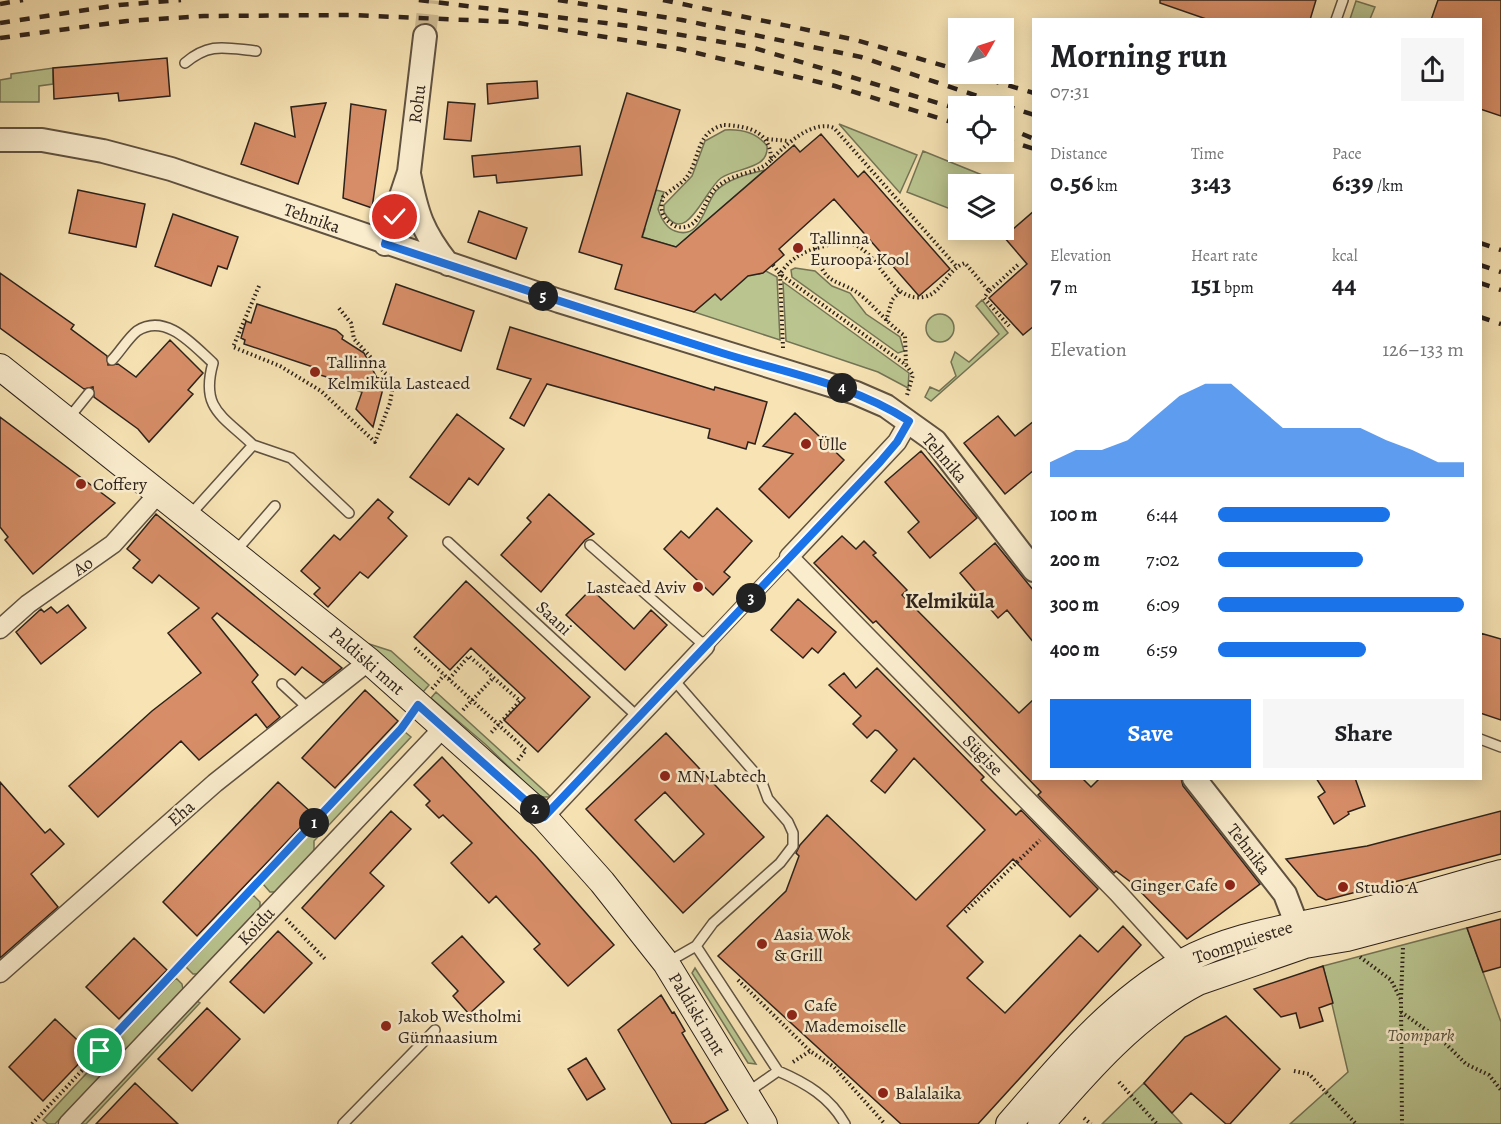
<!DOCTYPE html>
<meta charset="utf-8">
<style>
:root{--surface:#fff;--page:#f6f6f6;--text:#202124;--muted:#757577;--accent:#1a73e8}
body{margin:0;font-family:Alegreya,serif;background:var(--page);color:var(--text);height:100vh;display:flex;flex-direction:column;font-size:22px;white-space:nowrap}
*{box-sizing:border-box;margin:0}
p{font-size:20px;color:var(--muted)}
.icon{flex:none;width:33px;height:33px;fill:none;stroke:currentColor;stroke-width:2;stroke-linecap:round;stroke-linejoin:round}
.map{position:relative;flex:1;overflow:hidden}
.sheet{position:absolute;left:1032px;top:18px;width:450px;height:762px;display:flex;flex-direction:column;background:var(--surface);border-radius:0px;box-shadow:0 3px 15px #0003}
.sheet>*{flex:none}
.needle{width:39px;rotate:51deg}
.buttons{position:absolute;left:948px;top:18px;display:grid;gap:12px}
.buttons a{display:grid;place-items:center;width:66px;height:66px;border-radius:0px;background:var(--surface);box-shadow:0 3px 15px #0003;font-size:30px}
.pin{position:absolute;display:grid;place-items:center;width:51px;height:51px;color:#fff;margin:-26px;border:3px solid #fff;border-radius:50%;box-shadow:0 2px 6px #0007}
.km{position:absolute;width:30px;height:30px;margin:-15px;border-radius:50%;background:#222;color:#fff;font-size:16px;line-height:30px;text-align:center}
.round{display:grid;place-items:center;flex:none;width:63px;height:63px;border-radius:0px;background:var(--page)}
.head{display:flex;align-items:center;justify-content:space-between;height:102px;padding:0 18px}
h1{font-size:33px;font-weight:600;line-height:45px}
.figures{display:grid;grid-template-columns:repeat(3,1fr);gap:9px;height:102px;padding:6px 18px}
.figures div{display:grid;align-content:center}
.figures b{font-size:26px;font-weight:600}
.figures small{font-size:16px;font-weight:400}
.figures p{font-size:16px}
.chart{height:168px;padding:12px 18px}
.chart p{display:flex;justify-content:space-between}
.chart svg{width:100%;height:108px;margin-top:6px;fill:var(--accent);opacity:.7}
.button{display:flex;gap:12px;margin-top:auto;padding:12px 18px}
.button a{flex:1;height:69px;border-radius:0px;background:var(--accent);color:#fff;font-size:24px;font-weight:600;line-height:69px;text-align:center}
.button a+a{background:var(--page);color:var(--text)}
ul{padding:0 18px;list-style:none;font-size:20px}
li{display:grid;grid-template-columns:96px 72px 1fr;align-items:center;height:45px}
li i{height:15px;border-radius:8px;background:var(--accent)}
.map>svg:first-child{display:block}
.green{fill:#b9c48f;stroke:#737355;stroke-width:1.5}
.building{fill:#d78e68;stroke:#2d221b;stroke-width:1.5;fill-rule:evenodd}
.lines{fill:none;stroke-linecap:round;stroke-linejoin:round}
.tertiary-tunnel{stroke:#cfbc95;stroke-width:22;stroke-dasharray:22 11;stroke-linecap:butt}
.service-casing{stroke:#605241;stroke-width:12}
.pedestrian-casing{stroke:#605241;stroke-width:16}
.minor-casing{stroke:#605241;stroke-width:21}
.tertiary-casing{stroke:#605241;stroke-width:26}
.secondary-casing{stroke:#2d221b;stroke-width:28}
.path{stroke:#2d221b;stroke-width:4;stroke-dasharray:1.5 3;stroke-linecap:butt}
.service{stroke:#faedce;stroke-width:9}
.pedestrian{stroke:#faedce;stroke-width:14}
.minor{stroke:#faedce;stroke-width:18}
.tertiary{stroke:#faedce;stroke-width:22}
.secondary{stroke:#faedce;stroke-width:26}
.rail{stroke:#2d221b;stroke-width:4.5;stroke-dasharray:10 10;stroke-linecap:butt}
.route-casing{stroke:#fff;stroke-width:12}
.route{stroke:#1a73e8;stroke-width:8}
.poi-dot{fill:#8f2418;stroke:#faedce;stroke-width:2}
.labels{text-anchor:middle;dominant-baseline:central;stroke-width:5;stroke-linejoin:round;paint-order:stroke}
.street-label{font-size:18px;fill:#2d221b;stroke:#faedce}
.poi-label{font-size:18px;fill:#2d221b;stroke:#faedce;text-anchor:start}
.park-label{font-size:18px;font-style:italic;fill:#57533e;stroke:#faedce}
.quarter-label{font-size:21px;font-weight:bold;fill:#2d221b;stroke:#faedce}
</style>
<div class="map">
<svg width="1501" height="1124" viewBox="0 0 1501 1124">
<rect width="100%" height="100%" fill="#f7e3b4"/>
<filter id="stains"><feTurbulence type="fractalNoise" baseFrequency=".00333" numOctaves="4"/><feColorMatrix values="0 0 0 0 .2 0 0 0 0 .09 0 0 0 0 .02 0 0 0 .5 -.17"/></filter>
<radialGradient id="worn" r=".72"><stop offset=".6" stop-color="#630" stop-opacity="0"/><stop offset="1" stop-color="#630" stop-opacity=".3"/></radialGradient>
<!-- green -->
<path class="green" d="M1356,1L1375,7L1370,19H1350Z
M53,68V84L39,86V102H0V80L11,78V74Z
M839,124L917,155L900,193Z
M725,130C742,129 757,133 767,146C769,170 737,167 721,178C705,189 686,249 664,212V205L692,176L705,141Z
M923,151L997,181L996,184H958V212L907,192Z
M765,170L676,247L642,237L645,229L634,226L649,213L656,190L664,192L658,209C661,218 666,228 675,231C702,241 704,203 717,190C730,178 748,174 765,170Z
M795,268L815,271L832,286L850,293L866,314L900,337L904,351L898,353L792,277L791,270Z
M755,269L759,274L766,271L777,277L780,340L694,312L715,294Z
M783,282L909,373L908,388L878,372L786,341Z
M982,300L1008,333L931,401L925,397L930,387L939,391L956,376L951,362L955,352L969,362L999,334L976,306Z
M926 328a14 14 0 1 1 28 0a14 14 0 1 1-28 0Z
M363,642L391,651L429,685L423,692Z
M436,692L551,797H540L485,744L431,698Z
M405,732L411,737L314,841V851L276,892H270L263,884Z
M253,895L260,902V908L198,974H193L186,967Z
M1467,928L1501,1022V1124H1290L1348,1072L1323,966Z
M695,968L756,1064L748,1063L692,973Z
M176,978L182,984L183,990L120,1056H114L108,1050Z
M197,1001L200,1003L86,1124H80Z
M98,1061L104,1066L105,1072L55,1124H48L43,1120Z
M1144,1083L1182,1124H1102Z"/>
<!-- building -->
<path class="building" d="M1160,0H1316L1310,20H1209L1160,3Z
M1438,0H1501V116L1480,109V20H1431Z
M167,58L170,96L119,101L118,93L54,99L53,68Z
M537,81L538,98L488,104L487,84Z
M627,93L680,110L642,237L676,247L794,145L800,152L821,134L858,177L864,171L950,269L919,296L834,199L779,249L784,255L763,273L748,276L721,300L715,294L694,312L615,289L622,265L579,252Z
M448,102L475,104L471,141L444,139Z
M326,103L298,184L241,164L255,123L295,137L291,107Z
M351,104L386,110L372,208L343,198Z
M580,146L582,175L497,183L496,175L474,177L472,156Z
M78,190L145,204L136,247L69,233Z
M479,211L527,228L516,259L468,242Z
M1034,211V326L1023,335L989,298L1027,264L1004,237Z
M173,214L238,237L227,269L218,266L211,286L155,266Z
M0,273L74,325L71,329L107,356L108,365L118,364L136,377L170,340L203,373L188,390L193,394L149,442L138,429L94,397L93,387L84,389L0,328Z
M396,284L474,311L461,351L383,324Z
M257,304L336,330L343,336L342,339L364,353L377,378L386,377L373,427L356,409L362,392L329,382L330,378L317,374L319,369L244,344L245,340L241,338L246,321L251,323Z
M510,327L714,390L715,387L767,402L755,444L748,442L746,449L708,438L710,429L547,384L524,426L510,418L531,379L497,369Z
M795,413L844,460L789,518L759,489L793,454L763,446Z
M457,414L504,449L478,485L469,478L449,505L410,477Z
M998,416L1015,436L1034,421V470L1005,494L964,443Z
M0,417L115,503L33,574L5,540L8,537L0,527Z
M921,451L977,518L930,558L908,532L919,522L885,482Z
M549,494L594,534L585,540L541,592L501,555L531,522L527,518Z
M378,499L393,512L388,518L407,536L368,578L360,572L328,607L314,594L320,588L301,571L334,535L340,540Z
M717,508L752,541L724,572L730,577L713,595L664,549L681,531L689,538Z
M156,514L342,668L323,683L302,667L295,675L217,613L212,618L258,675L252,682L280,717L267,728L256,714L199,760L181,741L98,817L69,786L152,711L201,673L168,633L199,608L159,575L152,583L133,568L140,560L127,549Z
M842,536L856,549L864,541L876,553L873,555L907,590L902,595L1019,713L1034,699V778H1082L1091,787L1100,778H1181L1183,786L1260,884L1187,939L1132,883L1116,871L1114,873L1038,795L1041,792L876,621L873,623L814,563Z
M995,543L1034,591V643L1007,610L998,618L960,573Z
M466,581L590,697L538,752L504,720L525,698L471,648L450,670L414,637Z
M591,589L634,629L651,610L667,625L625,670L566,615Z
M798,599L836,632L818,653L812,648L803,658L771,630Z
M68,605L86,628L41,664L16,632L41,609L44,612L51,607L57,613Z
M1480,633L1501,639V720L1480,713Z
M877,668L984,777L981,780L1016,815L1021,810L1098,889L1070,917L1013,859L947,926L983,962L967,978L1005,1013L1080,935L1098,952L1123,926L1141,945L978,1124H901L718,956L786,891L799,856L796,853L800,845L827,815L916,900L985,830L914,758L885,793L871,781L897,750L878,731L875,730L867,738L853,724L861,716L829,685L844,673L856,688Z
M365,690L398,721L335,788L302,758Z
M666,733L764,837L683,913L586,809ZM665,792L704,834L674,862L635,820Z
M442,757L537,857L614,945L568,986L534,949L540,944L496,896L489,903L451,863L472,843L443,815L439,818L426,805L430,801L414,785Z
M1316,778H1355L1365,806L1348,812L1349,814L1334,824L1318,797L1325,792Z
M0,782L45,833L50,829L64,844L31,874L58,907L0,958Z
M278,782L313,814L197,936L163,902Z
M391,811L411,829L370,873L384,886L335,939L302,908Z
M1501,811V854L1326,900L1318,896L1286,859L1367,846Z
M1501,919V967L1483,972L1467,928Z
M278,931L312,963L264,1013L230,982Z
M462,936L504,982L469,1014L453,996L458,991L432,963Z
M134,938L167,970L119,1019L86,987Z
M1323,966L1333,1003L1319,1008L1323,1021L1300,1028L1296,1013L1281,1017L1254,989Z
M661,995L672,1013L674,1012L685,1031L682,1033L728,1110L704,1124H672L618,1030Z
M207,1008L240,1039L192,1091L158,1059Z
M1226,1016L1280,1069L1230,1124H1226L1191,1093L1172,1113L1144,1083L1185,1037Z
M55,1019L90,1052L43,1101L9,1067Z
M586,1058L605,1089L587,1100L568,1069Z
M135,1083L178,1124H96Z"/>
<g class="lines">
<!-- tertiary-tunnel -->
<path class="tertiary-tunnel" d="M425,36L429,0"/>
<defs>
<path id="service" d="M1336,20L1343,0
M185,63C210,42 225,48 256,51
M112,360C120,352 128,338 137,331C166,312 194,346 213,363C200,409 223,416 253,445L190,515
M68,419L89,393
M253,445L291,458L349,513
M448,542L638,717
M590,545L705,646
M235,552L275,506
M282,684L308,708
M1480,739L1501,747
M696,946L778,1071C806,1083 830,1097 845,1124
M668,962L696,946L713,923L780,863L793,846V833L788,822L768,799L761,780L673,679
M748,1092L778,1071
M343,1124L435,1030"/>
<path id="pedestrian" d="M705,646L789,557"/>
<path id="minor" d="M909,421L897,442L789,557L1118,893L1189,971
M0,629L28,604L113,544L158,494
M544,817L705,646
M0,973L215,783L369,661
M68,1124L444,727"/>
<path id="tertiary" d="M0,140H42L103,151L171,169L559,301L856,393L886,406L935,441L1034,570
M409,174C417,214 422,231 448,264
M385,244L409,172L425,36
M1194,778L1285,894L1303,941"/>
<path id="secondary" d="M0,367L369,661L544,817L602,882L666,963L764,1124
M1009,1124C1061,1064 1111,1003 1181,963C1230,935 1289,928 1343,916C1396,904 1448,887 1501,873
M1041,1124C1086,1072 1136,1014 1198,982L1305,945L1347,938L1501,897"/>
</defs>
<!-- service casing -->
<use href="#service" class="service-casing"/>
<!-- pedestrian casing -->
<use href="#pedestrian" class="pedestrian-casing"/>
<!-- minor casing -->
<use href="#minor" class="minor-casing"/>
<!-- tertiary casing -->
<use href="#tertiary" class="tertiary-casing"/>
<!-- secondary casing -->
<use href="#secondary" class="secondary-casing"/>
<!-- path -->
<path class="path" d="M724,125C749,126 771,132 771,160C758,175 735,171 717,187C702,200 702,231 677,227C663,220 659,212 663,197C670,190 680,185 686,178C701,159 695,132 724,125Z
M767,139L789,141
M771,160C785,145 813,119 834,128L956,266
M815,248C824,290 840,277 863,297C878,310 889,325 905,336L906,364
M773,265L780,274C791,258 802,252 821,247C831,244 841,241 852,244C880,252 890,303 924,297C943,293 947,269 965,263L989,291L1020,263
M259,286L233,347L280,366L321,391L375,442L390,403L394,379L385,373L354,339L351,323L338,307
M989,291L984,298L1009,326
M886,321L892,300L901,290
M783,348L780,274L906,365L913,375L907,395
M415,648L526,750L518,760
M449,679L469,656L520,701L490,734
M432,689L444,675
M463,710L493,678
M965,912L1040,840
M286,919L326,960
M1360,957L1391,980L1401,1000L1402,1124
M738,980L810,1051
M1401,999L1403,947
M1401,1012L1446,1044L1466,1064L1489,1075L1501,1090
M793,1062L810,1051L834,1067L885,1124
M1294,1071L1309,1074L1356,1124
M1119,1082L1157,1124
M1084,1118L1091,1124
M32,1124L401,729L404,722"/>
<!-- service -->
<use href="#service" class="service"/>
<!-- pedestrian -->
<use href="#pedestrian" class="pedestrian"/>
<!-- minor -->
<use href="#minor" class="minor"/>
<!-- tertiary -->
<use href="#tertiary" class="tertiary"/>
<!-- secondary -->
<use href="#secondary" class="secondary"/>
<!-- rail -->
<path class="rail" d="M419,0L629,26L751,47L958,109
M558,0L682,20L861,57L1034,115
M663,0L856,40L958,70
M0,4L23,0
M0,23L119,5L181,0
M0,38L127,21L204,16L351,15L512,22L680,49L835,86L958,124
M970,74L1034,93
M1004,126L1034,139
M1004,139L1034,149
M1480,243L1501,250
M1480,265L1501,272
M1480,283L1501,290
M1480,317L1501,324"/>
</g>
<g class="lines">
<defs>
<path id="route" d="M100,1051L401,729L418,705L544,817L880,462L897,442L909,421C852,384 786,373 722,353C610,318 498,281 385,244L395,217"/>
</defs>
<!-- route casing -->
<use href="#route" class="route-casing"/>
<!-- route -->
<use href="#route" class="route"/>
</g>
<!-- markers -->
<g class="poi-dot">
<circle cx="798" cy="248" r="6"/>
<circle cx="315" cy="372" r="6"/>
<circle cx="806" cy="444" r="6"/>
<circle cx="81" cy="484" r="6"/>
<circle cx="698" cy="587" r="6"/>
<circle cx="665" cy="776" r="6"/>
<circle cx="1230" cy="885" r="6"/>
<circle cx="1343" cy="887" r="6"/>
<circle cx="762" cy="944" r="6"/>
<circle cx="792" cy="1015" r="6"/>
<circle cx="386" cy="1026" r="6"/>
<circle cx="883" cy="1093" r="6"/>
</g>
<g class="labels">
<!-- street labels -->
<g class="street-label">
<text transform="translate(417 104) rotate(-83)">Rohu</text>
<text transform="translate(312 218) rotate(19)">Tehnika</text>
<text transform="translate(945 458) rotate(49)">Tehnika</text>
<text transform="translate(83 566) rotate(-35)">Ao</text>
<text transform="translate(554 618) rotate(43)">Saani</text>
<text transform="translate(367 661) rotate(41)">Paldiski mnt</text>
<text transform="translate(983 755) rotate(46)">Sügise</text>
<text transform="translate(181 813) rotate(-41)">Eha</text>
<text transform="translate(1249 849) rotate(52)">Tehnika</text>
<text transform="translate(256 926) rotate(-47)">Koidu</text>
<text transform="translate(1243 942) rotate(-18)">Toompuiestee</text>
<text transform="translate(697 1014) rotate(59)">Paldiski mnt</text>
</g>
<!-- poi labels -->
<g class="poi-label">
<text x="810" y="238">Tallinna<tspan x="810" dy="21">Euroopa Kool</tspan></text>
<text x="327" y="362">Tallinna<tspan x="327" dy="21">Kelmiküla Lasteaed</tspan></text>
<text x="818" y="444">Ülle</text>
<text x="93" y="484">Coffery</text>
<text x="686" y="587" text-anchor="end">Lasteaed Aviv</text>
<text x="677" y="776">MN Labtech</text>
<text x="1218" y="885" text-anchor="end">Ginger Cafe</text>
<text x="1355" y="887">Studio A</text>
<text x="774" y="934">Aasia Wok<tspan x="774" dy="21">&amp; Grill</tspan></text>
<text x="804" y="1005">Cafe<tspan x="804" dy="21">Mademoiselle</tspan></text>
<text x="398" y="1016">Jakob Westholmi<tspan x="398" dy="21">Gümnaasium</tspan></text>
<text x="895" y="1093">Balalaika</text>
</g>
<!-- park labels -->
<g class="park-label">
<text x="1421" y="1035">Toompark</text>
</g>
<!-- quarter labels -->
<g class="quarter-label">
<text x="950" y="601">Kelmiküla</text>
</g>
</g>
<rect width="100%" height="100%" filter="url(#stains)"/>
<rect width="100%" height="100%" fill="url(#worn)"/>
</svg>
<div class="buttons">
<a><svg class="needle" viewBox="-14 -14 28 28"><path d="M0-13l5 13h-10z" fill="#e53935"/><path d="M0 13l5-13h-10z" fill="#757577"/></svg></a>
<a><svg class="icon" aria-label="locate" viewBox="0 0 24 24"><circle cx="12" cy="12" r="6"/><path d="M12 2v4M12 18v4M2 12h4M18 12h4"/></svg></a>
<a><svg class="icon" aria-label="layers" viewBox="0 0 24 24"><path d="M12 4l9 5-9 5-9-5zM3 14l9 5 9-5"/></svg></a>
</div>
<div class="pin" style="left:100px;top:1051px;background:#1e9e55"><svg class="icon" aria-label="arrive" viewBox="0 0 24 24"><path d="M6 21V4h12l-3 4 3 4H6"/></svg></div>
<div class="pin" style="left:395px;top:217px;background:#d93025"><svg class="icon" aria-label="check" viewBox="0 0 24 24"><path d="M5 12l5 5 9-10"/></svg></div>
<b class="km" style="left:314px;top:823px">1</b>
<b class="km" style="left:535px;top:809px">2</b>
<b class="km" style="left:751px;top:598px">3</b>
<b class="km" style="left:842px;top:388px">4</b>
<b class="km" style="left:543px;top:296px">5</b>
<section class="sheet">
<div class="head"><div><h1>Morning run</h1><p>07:31</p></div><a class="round"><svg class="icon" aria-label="share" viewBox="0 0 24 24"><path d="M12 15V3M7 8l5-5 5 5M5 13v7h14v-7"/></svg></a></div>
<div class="figures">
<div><p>Distance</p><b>0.56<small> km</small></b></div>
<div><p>Time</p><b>3:43</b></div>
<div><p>Pace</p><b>6:39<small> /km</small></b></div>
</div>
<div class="figures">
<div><p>Elevation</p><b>7<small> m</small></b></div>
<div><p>Heart rate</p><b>151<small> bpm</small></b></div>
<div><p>kcal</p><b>44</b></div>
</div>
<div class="chart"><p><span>Elevation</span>126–133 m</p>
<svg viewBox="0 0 160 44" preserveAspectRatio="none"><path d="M0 44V38L10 33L20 33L30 29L40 20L50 11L60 6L70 6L80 15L90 24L100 24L110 24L120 24L130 29L140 33L150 38L160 38V44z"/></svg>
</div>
<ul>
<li><b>100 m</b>6:44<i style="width:70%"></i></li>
<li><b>200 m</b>7:02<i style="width:59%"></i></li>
<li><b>300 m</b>6:09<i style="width:100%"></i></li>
<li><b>400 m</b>6:59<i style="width:60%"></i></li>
</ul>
<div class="button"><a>Save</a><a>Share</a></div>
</section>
</div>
